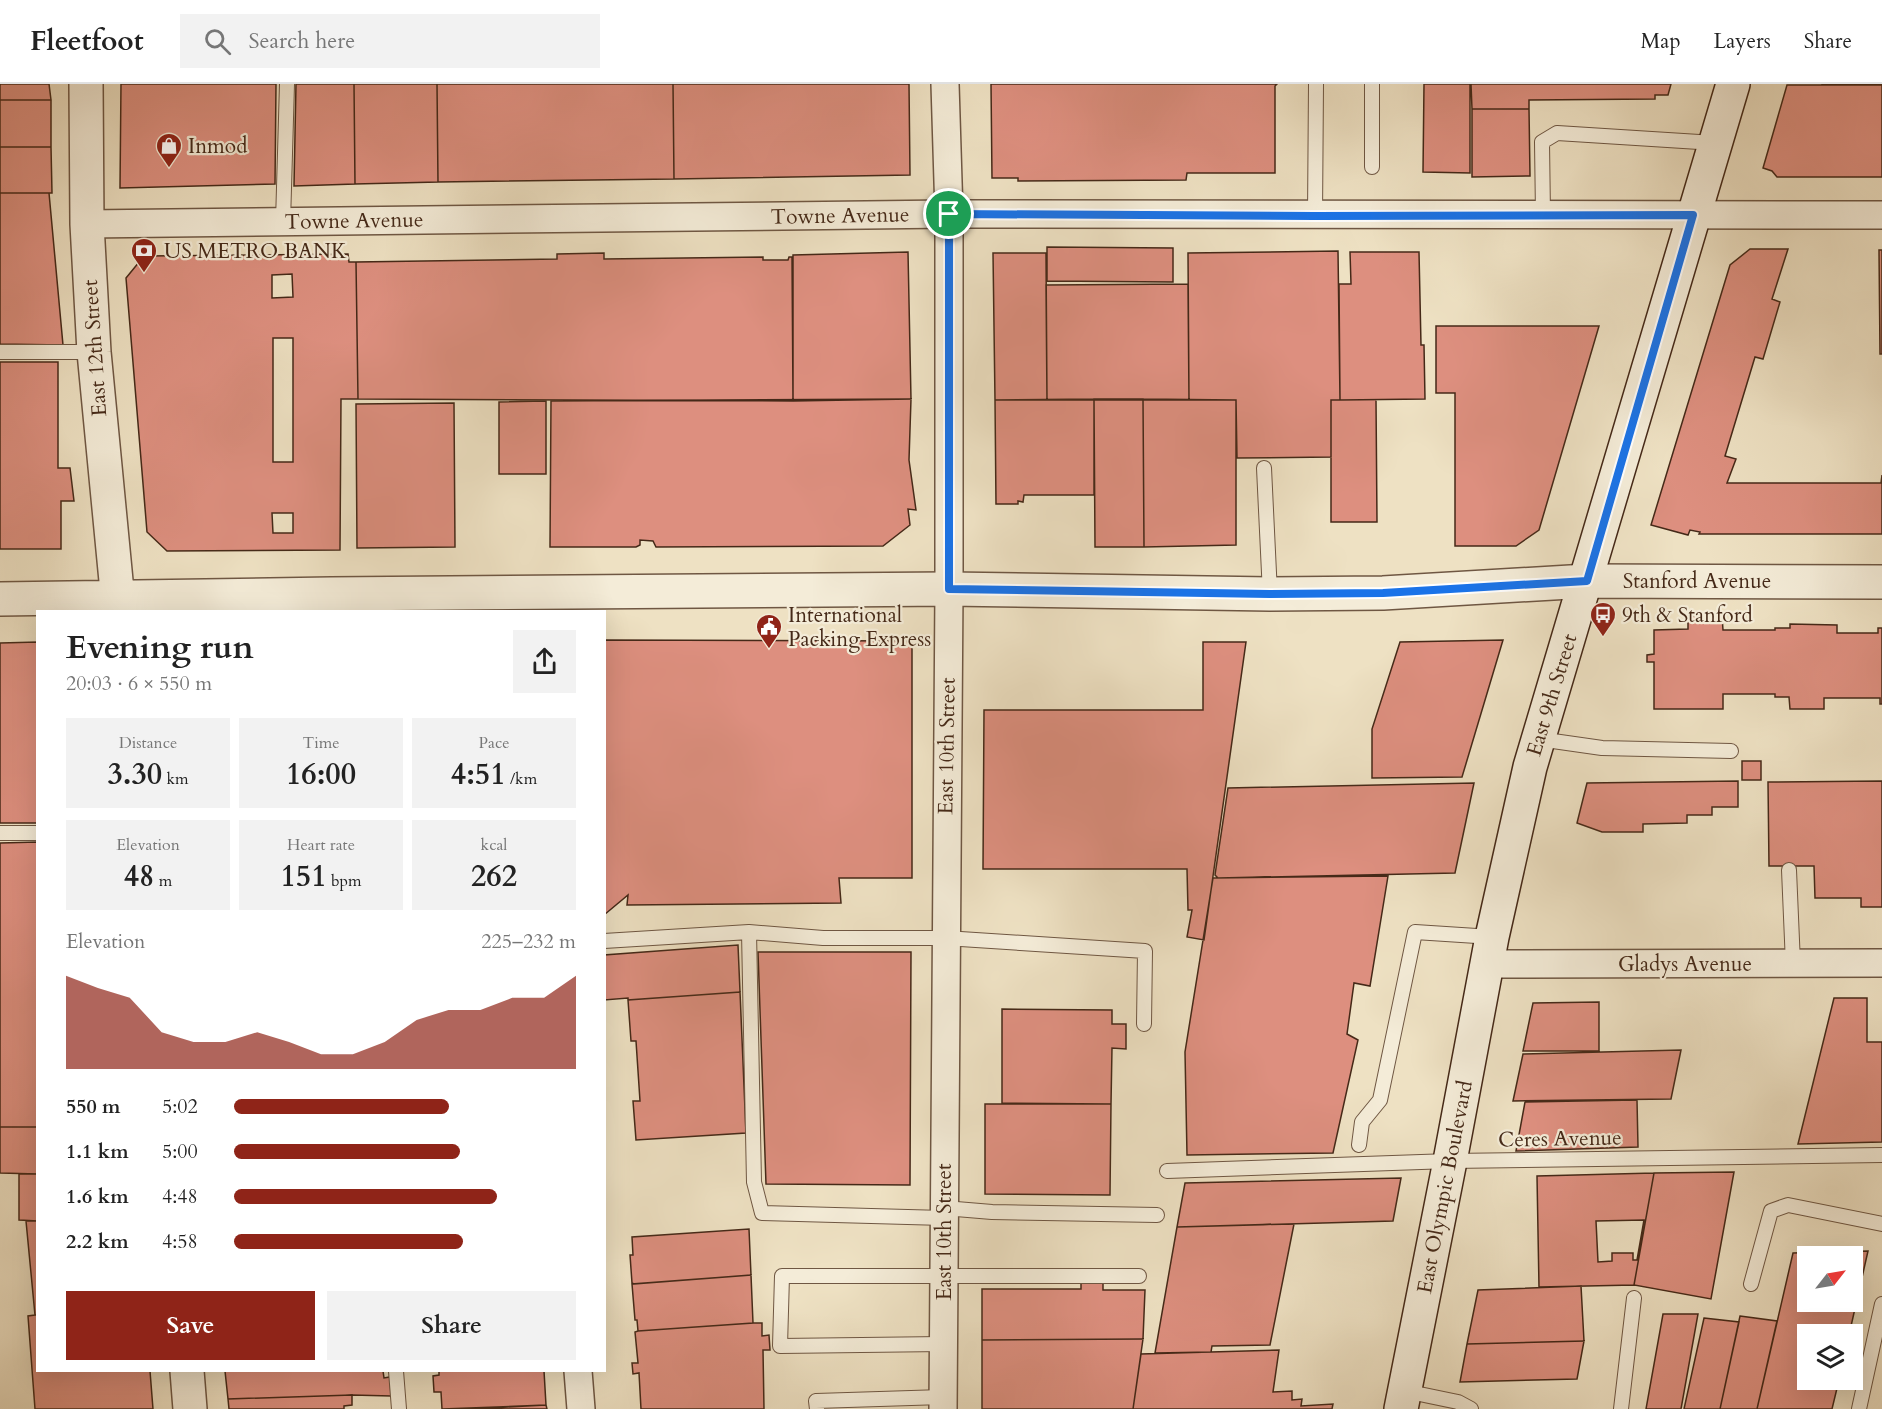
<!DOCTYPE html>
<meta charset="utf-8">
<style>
:root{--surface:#fff;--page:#f2f2f2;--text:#222;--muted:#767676;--line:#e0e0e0;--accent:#8f2418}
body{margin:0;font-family:Cardo,serif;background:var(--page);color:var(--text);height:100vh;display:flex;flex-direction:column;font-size:22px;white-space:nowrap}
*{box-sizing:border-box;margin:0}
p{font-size:20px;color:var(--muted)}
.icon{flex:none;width:33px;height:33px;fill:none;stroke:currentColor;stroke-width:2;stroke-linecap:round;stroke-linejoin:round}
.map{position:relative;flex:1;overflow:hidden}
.drawer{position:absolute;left:36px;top:526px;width:570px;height:762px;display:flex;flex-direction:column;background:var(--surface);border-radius:0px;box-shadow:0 6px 24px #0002}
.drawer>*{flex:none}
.needle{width:39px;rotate:59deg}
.controls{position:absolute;left:1797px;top:1162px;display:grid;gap:12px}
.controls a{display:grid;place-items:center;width:66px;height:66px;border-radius:0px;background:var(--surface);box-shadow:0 6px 24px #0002;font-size:30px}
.pin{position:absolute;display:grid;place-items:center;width:51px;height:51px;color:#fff;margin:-26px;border:3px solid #fff;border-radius:50%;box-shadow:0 2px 6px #0007}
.round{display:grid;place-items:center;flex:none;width:63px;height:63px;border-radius:0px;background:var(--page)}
.head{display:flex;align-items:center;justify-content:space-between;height:102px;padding:0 30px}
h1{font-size:33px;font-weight:700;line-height:45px}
.figures{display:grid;grid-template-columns:repeat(3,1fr);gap:9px;height:102px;padding:6px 30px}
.figures div{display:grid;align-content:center;border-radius:0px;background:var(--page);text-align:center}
.figures b{font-size:30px;font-weight:700}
.figures small{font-size:16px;font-weight:400}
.figures p{font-size:16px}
.chart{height:168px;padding:12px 30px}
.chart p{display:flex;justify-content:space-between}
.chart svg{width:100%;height:108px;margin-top:6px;fill:var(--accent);opacity:.7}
.button{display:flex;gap:12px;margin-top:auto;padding:12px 30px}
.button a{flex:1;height:69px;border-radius:0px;background:var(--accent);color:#fff;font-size:24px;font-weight:700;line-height:69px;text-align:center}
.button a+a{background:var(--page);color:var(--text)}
ul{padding:0 30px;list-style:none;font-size:20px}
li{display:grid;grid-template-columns:96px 72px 1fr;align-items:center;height:45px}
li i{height:15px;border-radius:8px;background:var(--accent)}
header{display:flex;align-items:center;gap:36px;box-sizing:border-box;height:84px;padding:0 30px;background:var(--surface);border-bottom:2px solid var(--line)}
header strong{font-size:28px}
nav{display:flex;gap:33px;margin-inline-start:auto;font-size:21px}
.search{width:420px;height:54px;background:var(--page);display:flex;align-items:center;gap:15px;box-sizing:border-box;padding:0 21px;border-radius:0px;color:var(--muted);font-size:22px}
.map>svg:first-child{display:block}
.building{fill:#dd8f7f;stroke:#452918;stroke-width:1.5;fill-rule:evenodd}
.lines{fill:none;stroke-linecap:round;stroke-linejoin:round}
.service-casing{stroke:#6f5743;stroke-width:16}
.minor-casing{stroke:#6f5743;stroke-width:30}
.tertiary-casing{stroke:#6f5743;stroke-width:36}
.secondary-casing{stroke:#452918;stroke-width:36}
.service{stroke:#f4ecd8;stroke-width:14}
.minor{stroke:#f4ecd8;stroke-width:27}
.tertiary{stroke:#f4ecd8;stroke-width:33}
.secondary{stroke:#f4ecd8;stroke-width:33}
.route-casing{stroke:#fff;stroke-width:12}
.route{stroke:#1a73e8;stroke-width:8}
.labels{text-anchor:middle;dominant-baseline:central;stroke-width:4.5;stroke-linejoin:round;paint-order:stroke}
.poi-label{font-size:21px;fill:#452918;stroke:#f4ecd8;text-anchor:start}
.street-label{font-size:21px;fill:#452918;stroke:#f4ecd8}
</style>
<header>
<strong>Fleetfoot</strong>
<div class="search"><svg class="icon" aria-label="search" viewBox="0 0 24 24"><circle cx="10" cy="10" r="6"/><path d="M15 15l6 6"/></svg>Search here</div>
<nav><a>Map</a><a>Layers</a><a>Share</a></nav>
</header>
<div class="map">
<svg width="1882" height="1325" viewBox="0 0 1882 1325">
<rect width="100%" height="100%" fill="#eee1c3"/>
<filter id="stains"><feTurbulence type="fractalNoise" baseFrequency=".00333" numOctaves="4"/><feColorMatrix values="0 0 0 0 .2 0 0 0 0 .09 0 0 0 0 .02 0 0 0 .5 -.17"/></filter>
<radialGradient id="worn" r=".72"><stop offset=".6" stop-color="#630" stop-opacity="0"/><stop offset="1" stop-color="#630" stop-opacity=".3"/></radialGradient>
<!-- building -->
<path class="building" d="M0,0H49L51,16H0Z
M121,0H276L275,100L120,104Z
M296,0H354L355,100L294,102Z
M354,0H437L438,98L355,100Z
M437,0H673L674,95L438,98Z
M673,0H909L910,91L674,95Z
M991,0H1277L1275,2V89H1187L1186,96L1018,97V94H992Z
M1424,0H1470V89L1423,88Z
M1471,0H1671L1668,11H1655V15L1529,16V25H1472Z
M1822,0H1882V1H1822Z
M1787,1H1882V93H1777L1772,87L1763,84Z
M0,16H51V63H0Z
M1472,25H1529L1530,92L1472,93Z
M0,63H51L52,109H0Z
M0,109H49L63,261L0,260Z
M1047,163L1173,164V198L1047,197Z
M1750,165H1788L1772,215L1780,218L1763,275L1755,273L1725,372L1736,375L1727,399H1881L1882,391V450H1699L1700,448L1690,446L1688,451L1651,441L1730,181Z
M1879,166H1882V270H1880Z
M1338,167L1340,316H1331V373L1237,374L1236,316H1189L1188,169Z
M908,168L911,315L793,317V171Z
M1350,168H1419L1421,261H1424L1425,315L1340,316L1339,200H1351Z
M604,169V175L763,173V176H788L789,173H792L793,317L358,315L356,178L557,175V170Z
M993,169H1046L1047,316H995Z
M348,170L349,178H356L358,315H341L340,466L167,467L147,448L126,194L144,172ZM292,190L293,213L272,214V191ZM273,254H293V378H273ZM272,429H293V449H273Z
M1188,200L1189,316H1047L1046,201Z
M1436,242H1599L1539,446L1516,462H1455V309H1436Z
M0,278H58V384H70L74,417H61V465H0Z
M911,315L909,376L916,426L908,425L910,441L883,462L656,463L653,457L640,456V461L636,463H550L551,317Z
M1094,315V411H1024L1023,418L1018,417V420H996L995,316Z
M1094,315H1143L1144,463H1095Z
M1143,315L1236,316V461L1144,463Z
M1331,316H1376L1377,438H1331Z
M546,317V390H499V318Z
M454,319L455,463L357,464L356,320Z
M1688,532H1722L1723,546H1775V544H1790V540L1837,541V549H1878V544H1882V620H1880V614H1824V625H1790L1789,613H1775V610H1723V625H1654V578H1647V571L1654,570V546L1688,545Z
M604,556L912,557V794H839L841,819L627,821L628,811L604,831Z
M1503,556L1462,693L1372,694V645L1400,558Z
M38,558V739H0V559Z
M1203,558H1246L1204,856L1187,853L1192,826H1188L1187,785H983L984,626H1203Z
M1742,677H1761V696H1742Z
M1738,697V723H1712V731H1687V739L1643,740V748H1602L1577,739L1587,699Z
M1882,697V823H1861V814H1815L1814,782H1769L1768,698Z
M1474,699L1455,789L1218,794L1215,791L1228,704Z
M38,758V1043H0V759Z
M1388,792L1370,902L1354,899L1347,950L1358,956L1333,1069L1187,1071L1185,968L1213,794Z
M738,861L740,908L628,916V914L604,916V871Z
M758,868H911L910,1101L766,1100Z
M740,908L746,1049L636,1056L633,1017H640L636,957H631L628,916Z
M1834,914H1867V958H1882V1058L1798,1060Z
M1599,918V967H1523L1533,919Z
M1002,925L1112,926V940H1126V965L1112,964L1111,1020L1002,1019Z
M1681,966L1671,1015L1513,1017L1523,970Z
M1637,1016L1638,1063L1516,1067L1525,1018Z
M985,1020H1111L1110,1111L985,1110Z
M0,1043H38V1090L0,1089Z
M1734,1088L1711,1215L1634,1201L1654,1089Z
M1654,1089L1634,1201L1539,1203L1537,1092ZM1644,1136L1637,1176H1633V1169H1612V1177L1598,1178L1596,1137Z
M19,1090H38V1137L19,1136Z
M1401,1094L1393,1137L1177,1143L1185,1099Z
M26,1137H38V1231H35Z
M1294,1140L1270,1261L1212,1262L1211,1268L1155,1269L1177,1143Z
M749,1145L751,1191L634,1200L632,1199L630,1171H633L632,1153Z
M1868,1167L1849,1251H1808V1296H1839L1832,1325H1757L1793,1169ZM1808,1173H1852V1218H1808Z
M751,1191L753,1239L638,1247L637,1236H635L632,1200Z
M1081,1195H1103V1206H1145L1143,1255L982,1256V1205H1081Z
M1581,1202L1584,1257L1467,1260L1478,1206Z
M1663,1230H1698L1681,1325H1646Z
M35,1231H38V1287H150L153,1325H35L28,1232Z
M1740,1232L1777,1237L1757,1325H1720Z
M1704,1234L1739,1238L1720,1325H1684Z
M753,1239H762V1252L769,1251L770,1266H763L764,1325H641L639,1289L633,1290L632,1279H638L635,1248L638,1247Z
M1143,1255L1133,1325H982V1256Z
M1584,1257L1577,1295L1460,1298L1467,1260Z
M1279,1266L1273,1308L1292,1307V1316L1302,1315L1301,1322L1333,1320L1332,1325H1133L1141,1270Z
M225,1287H383L384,1294L390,1293L391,1312L352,1311L228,1315Z
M439,1287H544L546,1321L442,1325L441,1308H434L433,1292L439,1291Z
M352,1311V1321L344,1322V1325H229L228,1315Z
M546,1321L547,1325H474Z"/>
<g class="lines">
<defs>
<path id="service" d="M1372,83V0
M1543,131L1542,58L1557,49L1715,59
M1315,132L1316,0
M283,138L287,0
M0,268H94
M1264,384L1270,510
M1539,655L1602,664L1731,667
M0,749H38
M1789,786L1793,880
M749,848L754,1098L762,1129L944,1134
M604,857L749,848L823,854H945L1145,867L1144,940
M1359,1061L1362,1038L1380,1016L1415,848L1492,853
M1167,1087L1450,1077L1882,1071
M944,1124L992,1128L1157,1131
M1751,1200L1771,1127L1788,1121L1882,1140
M943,1260L780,1262L782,1192H1139
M396,1287L399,1325
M1405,1307L1458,1318L1471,1325
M817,1325L816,1317L943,1313
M1621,1325L1634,1214
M1859,1325L1882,1220"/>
<path id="minor" d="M87,140L949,130L1882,131
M1487,880L1882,879
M578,1287L581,1325
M943,1325L949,505V130L945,0"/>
<path id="tertiary" d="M86,0L87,140L94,268L119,528
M0,515L331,510L949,505L1270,510L1383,509L1587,497L1882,498
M187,1287L190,1325"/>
<path id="secondary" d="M1401,1325L1450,1077L1492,853L1530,683L1733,0"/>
</defs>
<!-- service casing -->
<use href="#service" class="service-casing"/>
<!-- minor casing -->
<use href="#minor" class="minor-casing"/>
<!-- tertiary casing -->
<use href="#tertiary" class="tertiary-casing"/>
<!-- secondary casing -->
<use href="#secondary" class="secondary-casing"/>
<!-- service -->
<use href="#service" class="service"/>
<!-- minor -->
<use href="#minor" class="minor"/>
<!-- tertiary -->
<use href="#tertiary" class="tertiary"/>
<!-- secondary -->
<use href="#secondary" class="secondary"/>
</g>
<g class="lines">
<defs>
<path id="route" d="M949,130L1315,132L1693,131L1587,497L1383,509L1270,510L949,505Z"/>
</defs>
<!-- route casing -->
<use href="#route" class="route-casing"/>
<!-- route -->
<use href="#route" class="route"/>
</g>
<!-- icons -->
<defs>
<symbol id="shop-pin" viewBox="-11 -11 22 30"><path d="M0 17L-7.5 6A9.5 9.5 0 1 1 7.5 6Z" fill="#8f2418" stroke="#f4ecd8"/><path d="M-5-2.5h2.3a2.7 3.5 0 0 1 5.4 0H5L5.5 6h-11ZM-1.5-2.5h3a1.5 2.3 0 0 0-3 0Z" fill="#fff"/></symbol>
<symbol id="bank-pin" viewBox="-11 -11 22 30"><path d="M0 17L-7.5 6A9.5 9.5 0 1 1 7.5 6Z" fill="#8f2418" stroke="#f4ecd8"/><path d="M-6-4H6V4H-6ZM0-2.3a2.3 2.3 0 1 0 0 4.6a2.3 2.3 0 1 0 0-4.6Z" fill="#fff"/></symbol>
<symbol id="bus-pin" viewBox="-11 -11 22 30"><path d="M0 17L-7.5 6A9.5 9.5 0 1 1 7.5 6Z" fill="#8f2418" stroke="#f4ecd8"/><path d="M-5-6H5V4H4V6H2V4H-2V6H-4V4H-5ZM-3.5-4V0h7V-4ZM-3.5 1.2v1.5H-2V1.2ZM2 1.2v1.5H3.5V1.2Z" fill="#fff"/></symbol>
<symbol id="civic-pin" viewBox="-11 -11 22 30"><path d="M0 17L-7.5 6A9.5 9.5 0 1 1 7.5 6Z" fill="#8f2418" stroke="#f4ecd8"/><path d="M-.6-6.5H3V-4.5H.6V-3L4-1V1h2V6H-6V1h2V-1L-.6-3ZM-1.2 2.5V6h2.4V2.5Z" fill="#fff"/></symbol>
</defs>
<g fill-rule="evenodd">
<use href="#shop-pin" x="154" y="47" width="30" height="40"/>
<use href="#bank-pin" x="129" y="152" width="30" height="40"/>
<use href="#bus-pin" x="1588" y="516" width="30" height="40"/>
<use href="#civic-pin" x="754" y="528" width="30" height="40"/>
</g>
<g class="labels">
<!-- poi labels -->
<g class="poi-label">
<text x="188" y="62">Inmod</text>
<text x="164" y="167">US METRO BANK</text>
<text x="788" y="531">International<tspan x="788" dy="24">Packing Express</tspan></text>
<text x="1622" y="531">9th &amp; Stanford</text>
</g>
<!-- street labels -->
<g class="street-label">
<text transform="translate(840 132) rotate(-1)">Towne Avenue</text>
<text transform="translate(354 137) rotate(-1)">Towne Avenue</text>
<text transform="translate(95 264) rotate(-94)">East 12th Street</text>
<text x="1697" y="497">Stanford Avenue</text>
<text transform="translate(1552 611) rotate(-73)">East 9th Street</text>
<text transform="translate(947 662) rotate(-89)">East 10th Street</text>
<text x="1685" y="880">Gladys Avenue</text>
<text transform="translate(1560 1055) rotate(-1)">Ceres Avenue</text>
<text transform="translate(1445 1103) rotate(-79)">East Olympic Boulevard</text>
<text transform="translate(944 1148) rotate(-90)">East 10th Street</text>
</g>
</g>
<rect width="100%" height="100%" filter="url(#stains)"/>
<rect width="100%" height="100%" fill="url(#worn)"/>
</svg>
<div class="controls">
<a><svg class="needle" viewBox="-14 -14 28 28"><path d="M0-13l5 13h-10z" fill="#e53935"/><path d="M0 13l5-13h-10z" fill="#767676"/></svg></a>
<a><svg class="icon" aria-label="layers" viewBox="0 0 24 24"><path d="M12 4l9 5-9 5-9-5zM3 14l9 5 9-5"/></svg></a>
</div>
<div class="pin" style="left:949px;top:130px;background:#1e9e55"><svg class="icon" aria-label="arrive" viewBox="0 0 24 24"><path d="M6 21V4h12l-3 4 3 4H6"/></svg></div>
<section class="drawer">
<div class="head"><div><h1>Evening run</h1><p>20:03 · 6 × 550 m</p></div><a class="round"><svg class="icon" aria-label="share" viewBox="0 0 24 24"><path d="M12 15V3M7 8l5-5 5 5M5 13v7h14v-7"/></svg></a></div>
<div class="figures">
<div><p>Distance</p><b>3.30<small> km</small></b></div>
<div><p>Time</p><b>16:00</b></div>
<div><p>Pace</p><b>4:51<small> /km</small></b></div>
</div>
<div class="figures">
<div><p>Elevation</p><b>48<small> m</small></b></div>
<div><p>Heart rate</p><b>151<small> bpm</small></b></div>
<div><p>kcal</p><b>262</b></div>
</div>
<div class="chart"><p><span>Elevation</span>225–232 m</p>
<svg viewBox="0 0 160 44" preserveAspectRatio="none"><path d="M0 44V6L10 11L20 15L30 29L40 33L50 33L60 29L70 33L80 38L90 38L100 33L110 24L120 20L130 20L140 15L150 15L160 6V44z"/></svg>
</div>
<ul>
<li><b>550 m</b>5:02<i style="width:63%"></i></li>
<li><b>1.1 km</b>5:00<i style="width:66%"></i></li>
<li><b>1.6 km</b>4:48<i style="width:77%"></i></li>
<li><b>2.2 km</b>4:58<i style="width:67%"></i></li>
</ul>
<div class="button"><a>Save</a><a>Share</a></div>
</section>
</div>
